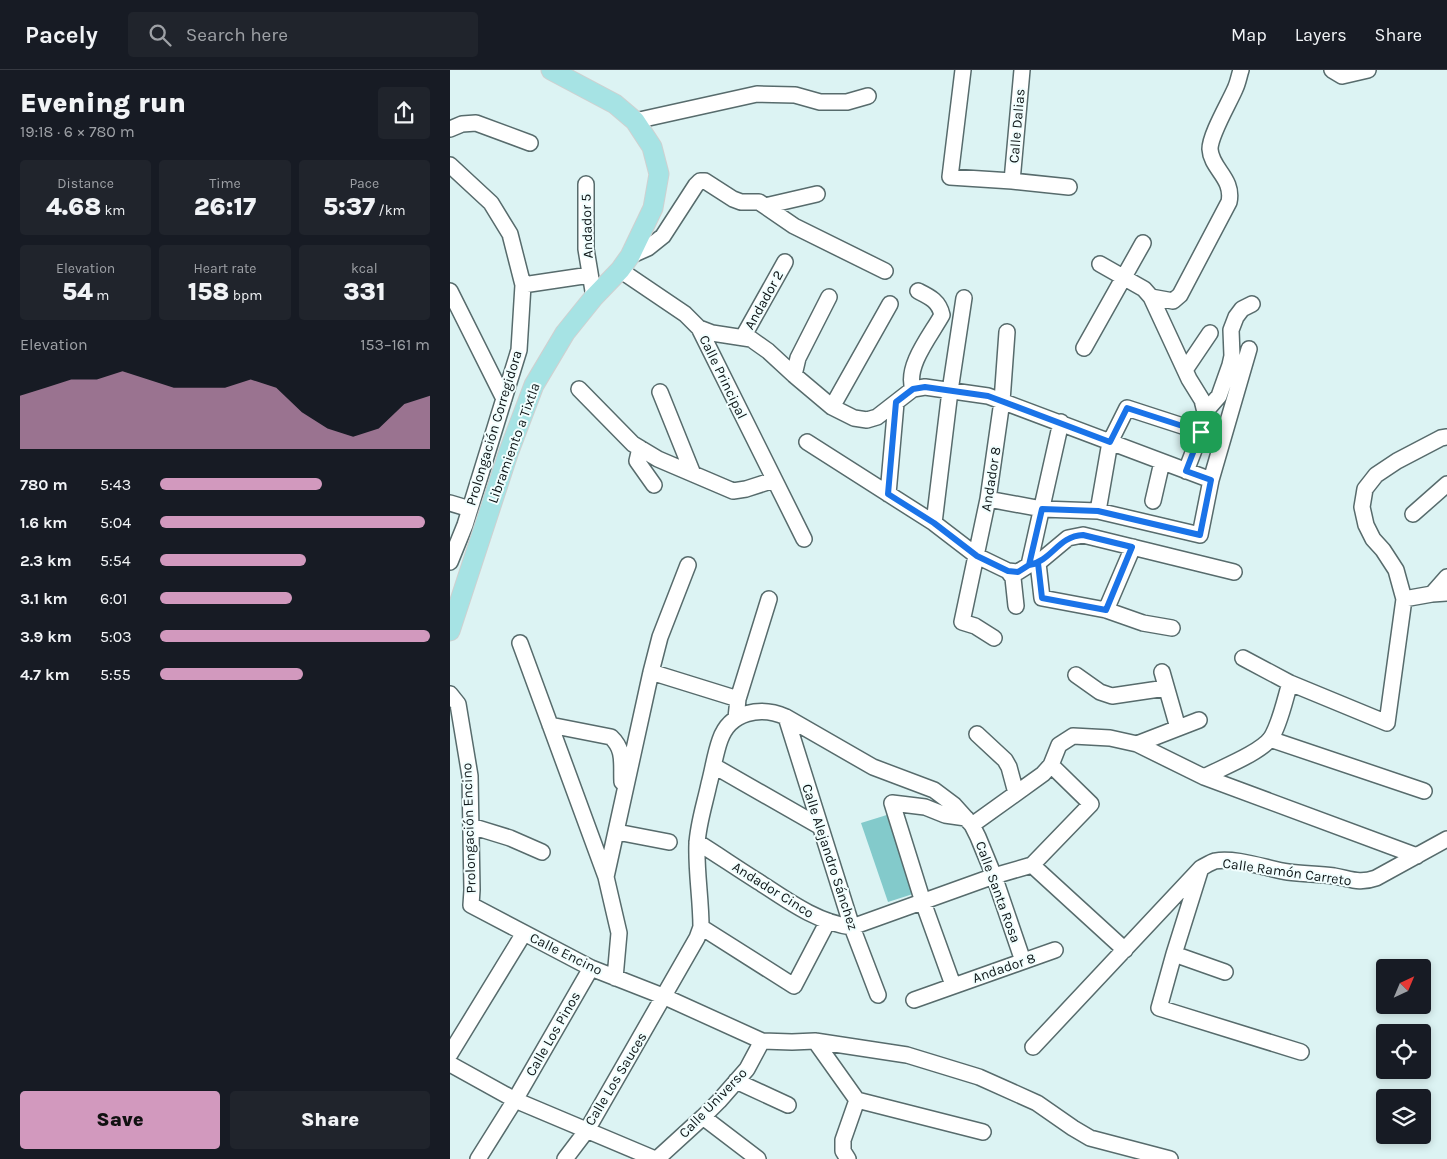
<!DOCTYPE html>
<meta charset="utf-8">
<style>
:root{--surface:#171b24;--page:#20242c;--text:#f1f3f6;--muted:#9ea1a6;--line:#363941;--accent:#d299be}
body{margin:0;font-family:Karla,sans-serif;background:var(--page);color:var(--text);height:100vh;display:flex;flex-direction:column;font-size:19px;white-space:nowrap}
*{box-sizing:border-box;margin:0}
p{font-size:16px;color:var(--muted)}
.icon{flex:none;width:28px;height:28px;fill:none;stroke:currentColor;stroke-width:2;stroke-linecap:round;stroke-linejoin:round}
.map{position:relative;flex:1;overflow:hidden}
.panel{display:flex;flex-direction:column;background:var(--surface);width:450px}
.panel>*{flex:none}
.needle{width:32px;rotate:44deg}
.buttons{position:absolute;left:926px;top:889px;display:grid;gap:10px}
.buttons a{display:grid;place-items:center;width:55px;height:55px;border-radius:5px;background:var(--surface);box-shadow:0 2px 8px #0003;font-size:25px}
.pin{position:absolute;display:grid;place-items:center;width:42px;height:42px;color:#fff;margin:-21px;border-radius:10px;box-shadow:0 2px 8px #0006}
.round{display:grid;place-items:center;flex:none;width:52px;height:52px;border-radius:5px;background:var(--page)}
.summary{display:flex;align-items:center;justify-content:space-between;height:85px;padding:0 20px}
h1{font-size:28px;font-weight:800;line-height:38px}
.stats{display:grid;grid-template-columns:repeat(3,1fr);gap:8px;height:85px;padding:5px 20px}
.stats div{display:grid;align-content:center;border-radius:5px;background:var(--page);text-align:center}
.stats b{font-size:25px;font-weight:800}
.stats small{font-size:14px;font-weight:400}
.stats p{font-size:14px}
.chart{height:140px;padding:10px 20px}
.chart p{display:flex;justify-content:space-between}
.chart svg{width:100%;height:90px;margin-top:5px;fill:var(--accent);opacity:.7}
.primary-button{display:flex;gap:10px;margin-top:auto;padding:10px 20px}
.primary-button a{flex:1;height:58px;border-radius:5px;background:var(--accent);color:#111;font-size:20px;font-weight:800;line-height:58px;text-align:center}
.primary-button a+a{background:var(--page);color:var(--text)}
ul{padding:0 20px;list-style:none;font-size:16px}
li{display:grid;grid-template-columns:80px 60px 1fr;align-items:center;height:38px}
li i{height:12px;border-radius:6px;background:var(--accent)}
header{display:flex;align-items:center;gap:30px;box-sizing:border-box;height:70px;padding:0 25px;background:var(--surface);border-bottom:1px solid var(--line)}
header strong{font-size:24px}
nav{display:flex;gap:28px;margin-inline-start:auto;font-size:18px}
.search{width:350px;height:45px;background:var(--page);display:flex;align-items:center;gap:12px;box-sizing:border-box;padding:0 18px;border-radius:5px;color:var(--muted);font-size:19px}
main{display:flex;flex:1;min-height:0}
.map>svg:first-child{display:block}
.green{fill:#83cacb}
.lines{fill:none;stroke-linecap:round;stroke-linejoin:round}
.minor-casing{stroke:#576b6c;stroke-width:18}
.major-casing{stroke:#cfd0d0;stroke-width:21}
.minor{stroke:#fff;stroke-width:15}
.major{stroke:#a6e3e4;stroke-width:19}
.route-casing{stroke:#fff;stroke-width:10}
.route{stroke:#1a73e8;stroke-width:6}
.labels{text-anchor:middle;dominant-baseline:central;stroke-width:4;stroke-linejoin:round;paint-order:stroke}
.street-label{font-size:14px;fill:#0d1516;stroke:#f1fefe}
</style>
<header>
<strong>Pacely</strong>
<div class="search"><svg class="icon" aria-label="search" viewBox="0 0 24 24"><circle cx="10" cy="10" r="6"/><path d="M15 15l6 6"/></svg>Search here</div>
<nav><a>Map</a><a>Layers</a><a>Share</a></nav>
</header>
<main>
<section class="panel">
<div class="summary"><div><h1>Evening run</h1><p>19:18 · 6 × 780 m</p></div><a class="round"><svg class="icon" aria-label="share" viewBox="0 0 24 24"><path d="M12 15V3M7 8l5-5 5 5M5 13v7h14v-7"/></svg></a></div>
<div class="stats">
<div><p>Distance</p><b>4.68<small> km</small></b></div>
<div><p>Time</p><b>26:17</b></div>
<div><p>Pace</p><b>5:37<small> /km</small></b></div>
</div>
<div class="stats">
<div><p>Elevation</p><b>54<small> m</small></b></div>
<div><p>Heart rate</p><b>158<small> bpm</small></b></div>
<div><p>kcal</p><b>331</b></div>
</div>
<div class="chart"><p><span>Elevation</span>153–161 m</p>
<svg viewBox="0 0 160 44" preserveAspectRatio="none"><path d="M0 44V18L10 14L20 10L30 10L40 6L50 10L60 14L70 14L80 14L90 10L100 14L110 26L120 34L130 38L140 34L150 22L160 18V44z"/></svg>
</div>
<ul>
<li><b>780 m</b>5:43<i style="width:60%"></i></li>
<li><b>1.6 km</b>5:04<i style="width:98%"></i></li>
<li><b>2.3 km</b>5:54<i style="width:54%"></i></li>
<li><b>3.1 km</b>6:01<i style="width:49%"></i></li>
<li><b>3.9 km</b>5:03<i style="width:100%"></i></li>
<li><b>4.7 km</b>5:55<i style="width:53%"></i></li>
</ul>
<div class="primary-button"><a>Save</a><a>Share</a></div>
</section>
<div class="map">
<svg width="997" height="1089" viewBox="0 0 997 1089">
<rect width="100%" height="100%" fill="#dcf3f3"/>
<!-- green -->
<path class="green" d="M440,744L466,823L438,832L411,753Z"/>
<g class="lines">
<defs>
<path id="minor" d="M513,0L500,107L562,111L619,117
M882,0L892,6L918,0
M185,51L307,24L345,25L370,32H397L418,26
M0,59L12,54L26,53L80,73
M0,95L41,133L60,164L73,215L69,280L15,455L0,492
M562,111L572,0
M136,114V179L144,227
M315,136L367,124
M180,186L198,178L213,166L246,115L250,111H255L283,129L291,132H309L344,156L435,201
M650,194L694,219L701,227L739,309L752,330L755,342
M170,200L235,244L249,258L354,469
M73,215L140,205
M0,221L54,329
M701,227L723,231L730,225L779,132C784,108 761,99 760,79C760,65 779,33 785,19C788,13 789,6 791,0
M249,258L262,263L301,269L318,281L344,305L382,337L404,348L417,350L427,347L463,319L475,317L538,326L761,410
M293,267L335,192
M634,278L693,173
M735,300L760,263
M344,305L348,288L379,227
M129,319L183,374L208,389L283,421L296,419L324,410
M463,319C455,296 481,265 492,245C489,231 480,227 468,221
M210,322L243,404
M382,337L440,234
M357,372L484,453L527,486L558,501L568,502L579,495L588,493L618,468L633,465L784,502
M190,378L187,391L204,415
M736,401L754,354L755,342L769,326L780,295L782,286L781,260L786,247L792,239L802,234
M438,424L446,333
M538,429L592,439L648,441L750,465L761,410L799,279
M703,431L712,392
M0,433L20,439
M648,441L660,372L677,338L751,362
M963,444L997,414
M484,453L500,321L514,228
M588,493L592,528L656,540L693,553L722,558
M579,495L611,352
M558,501L563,508L566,536
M982,524L997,507
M954,529L982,524L997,523
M656,540L683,477
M544,568L525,556L512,552L538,429L552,331L557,262
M70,573L156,807L169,863L165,908
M793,588L840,613L937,653L954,529L946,500L933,480L923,469L916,455L912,437L915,419L926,405L947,391L991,368L997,367
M201,602L288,629
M712,602L728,658
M626,605L650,622L662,626L716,618
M0,624L8,634L20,706L22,820L21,835L141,898L215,927L312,971L342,972L365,971L457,985L529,1007L587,1033L623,1058L640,1068L720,1089
M336,647L402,857L428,925
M286,648L288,629L319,529
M100,655L161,667C175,680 171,694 172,712
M527,664L555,690L559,697L566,723
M820,669L974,721
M687,674L749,650
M264,696L369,756
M754,707C771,698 810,683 821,668C830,654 835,629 840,613
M522,755L593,704L601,695L609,675L623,666L660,668L687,674L754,707L967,786
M21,756L60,768L92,782
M167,762L219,772
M247,772C268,785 288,799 309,812C338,831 368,853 402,857L544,806L582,795L641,734L601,695
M582,795L675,880
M750,801L724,884L709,938L851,982
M156,807L201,602L210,567L238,495
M251,857L344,916L378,851
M724,884L775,902
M503,915L473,832L442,733L475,737L495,745L516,748
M464,930L605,880
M365,971L407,1030L393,1070V1081L398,1089
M583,977L751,798C755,796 761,792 765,791C786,787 818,799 838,802C853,804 869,804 884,806C901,809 909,814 926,808L997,769
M0,984L74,863
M0,994L65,1030L205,1089
M286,1011L338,1035
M407,1030L533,1062
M253,1047L308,1089
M28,1089L65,1030L141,898
M115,1089L137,1060L247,868L251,857C251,829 246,802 247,774C248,754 255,733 259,714C263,699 265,684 270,670C280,641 311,636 336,647L423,697L484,720L504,735L522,755L528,767L544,806L573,891
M207,1089L253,1047L269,1031L297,999L312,971"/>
<path id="major" d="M0,561L59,381L84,315L115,263L144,227L170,200L180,186L203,138L209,104L202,77L185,51L165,34L101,0"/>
</defs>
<!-- minor casing -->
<use href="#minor" class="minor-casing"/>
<!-- major casing -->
<use href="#major" class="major-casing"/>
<!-- minor -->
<use href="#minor" class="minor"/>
<!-- major -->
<use href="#major" class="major"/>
</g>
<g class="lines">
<defs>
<path id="route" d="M751,362L677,338L660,372L538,326L475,317L463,319L446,332L438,424L484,453L527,486L558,501L568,502L579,495L588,493L592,528L656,540L682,477L633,465C608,466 602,491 579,495L592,439L648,441L750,465L761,410L736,401L751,362"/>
</defs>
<!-- route casing -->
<use href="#route" class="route-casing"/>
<!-- route -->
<use href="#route" class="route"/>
</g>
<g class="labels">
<!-- street labels -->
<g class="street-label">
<text transform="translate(567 56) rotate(-85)">Calle Dalias</text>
<text transform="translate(137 156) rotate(-92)">Andador 5</text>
<text transform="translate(314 230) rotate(-61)">Andador 2</text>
<text transform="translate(273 307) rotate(64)">Calle Principal</text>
<text transform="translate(44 358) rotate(-73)">Prolongación Corregidora</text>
<text transform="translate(64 373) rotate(-70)">Libramiento a Tixtla</text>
<text transform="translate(541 409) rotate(-81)">Andador 8</text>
<text transform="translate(19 758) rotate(-92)">Prolongación Encino</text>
<text transform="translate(380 787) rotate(72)">Calle Alejandro Sánchez</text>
<text transform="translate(837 802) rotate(8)">Calle Ramón Carreto</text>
<text transform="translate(323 820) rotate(32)">Andador Cinco</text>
<text transform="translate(548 822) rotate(70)">Calle Santa Rosa</text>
<text transform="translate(116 884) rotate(26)">Calle Encino</text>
<text transform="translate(554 898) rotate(-19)">Andador 8</text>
<text transform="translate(103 964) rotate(-60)">Calle Los Pinos</text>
<text transform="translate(166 1009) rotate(-59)">Calle Los Sauces</text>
<text transform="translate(263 1033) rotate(-46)">Calle Universo</text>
</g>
</g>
</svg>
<div class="buttons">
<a><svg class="needle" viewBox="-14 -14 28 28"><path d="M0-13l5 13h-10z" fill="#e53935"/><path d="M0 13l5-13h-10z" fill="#9ea1a6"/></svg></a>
<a><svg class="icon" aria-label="locate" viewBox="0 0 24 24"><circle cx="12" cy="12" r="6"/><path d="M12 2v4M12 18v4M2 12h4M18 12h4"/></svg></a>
<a><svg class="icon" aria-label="layers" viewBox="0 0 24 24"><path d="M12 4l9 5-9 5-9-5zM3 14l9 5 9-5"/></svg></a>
</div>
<div class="pin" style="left:751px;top:362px;background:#1e9e55"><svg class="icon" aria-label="arrive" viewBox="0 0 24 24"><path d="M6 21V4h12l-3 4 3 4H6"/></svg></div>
</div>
</main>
